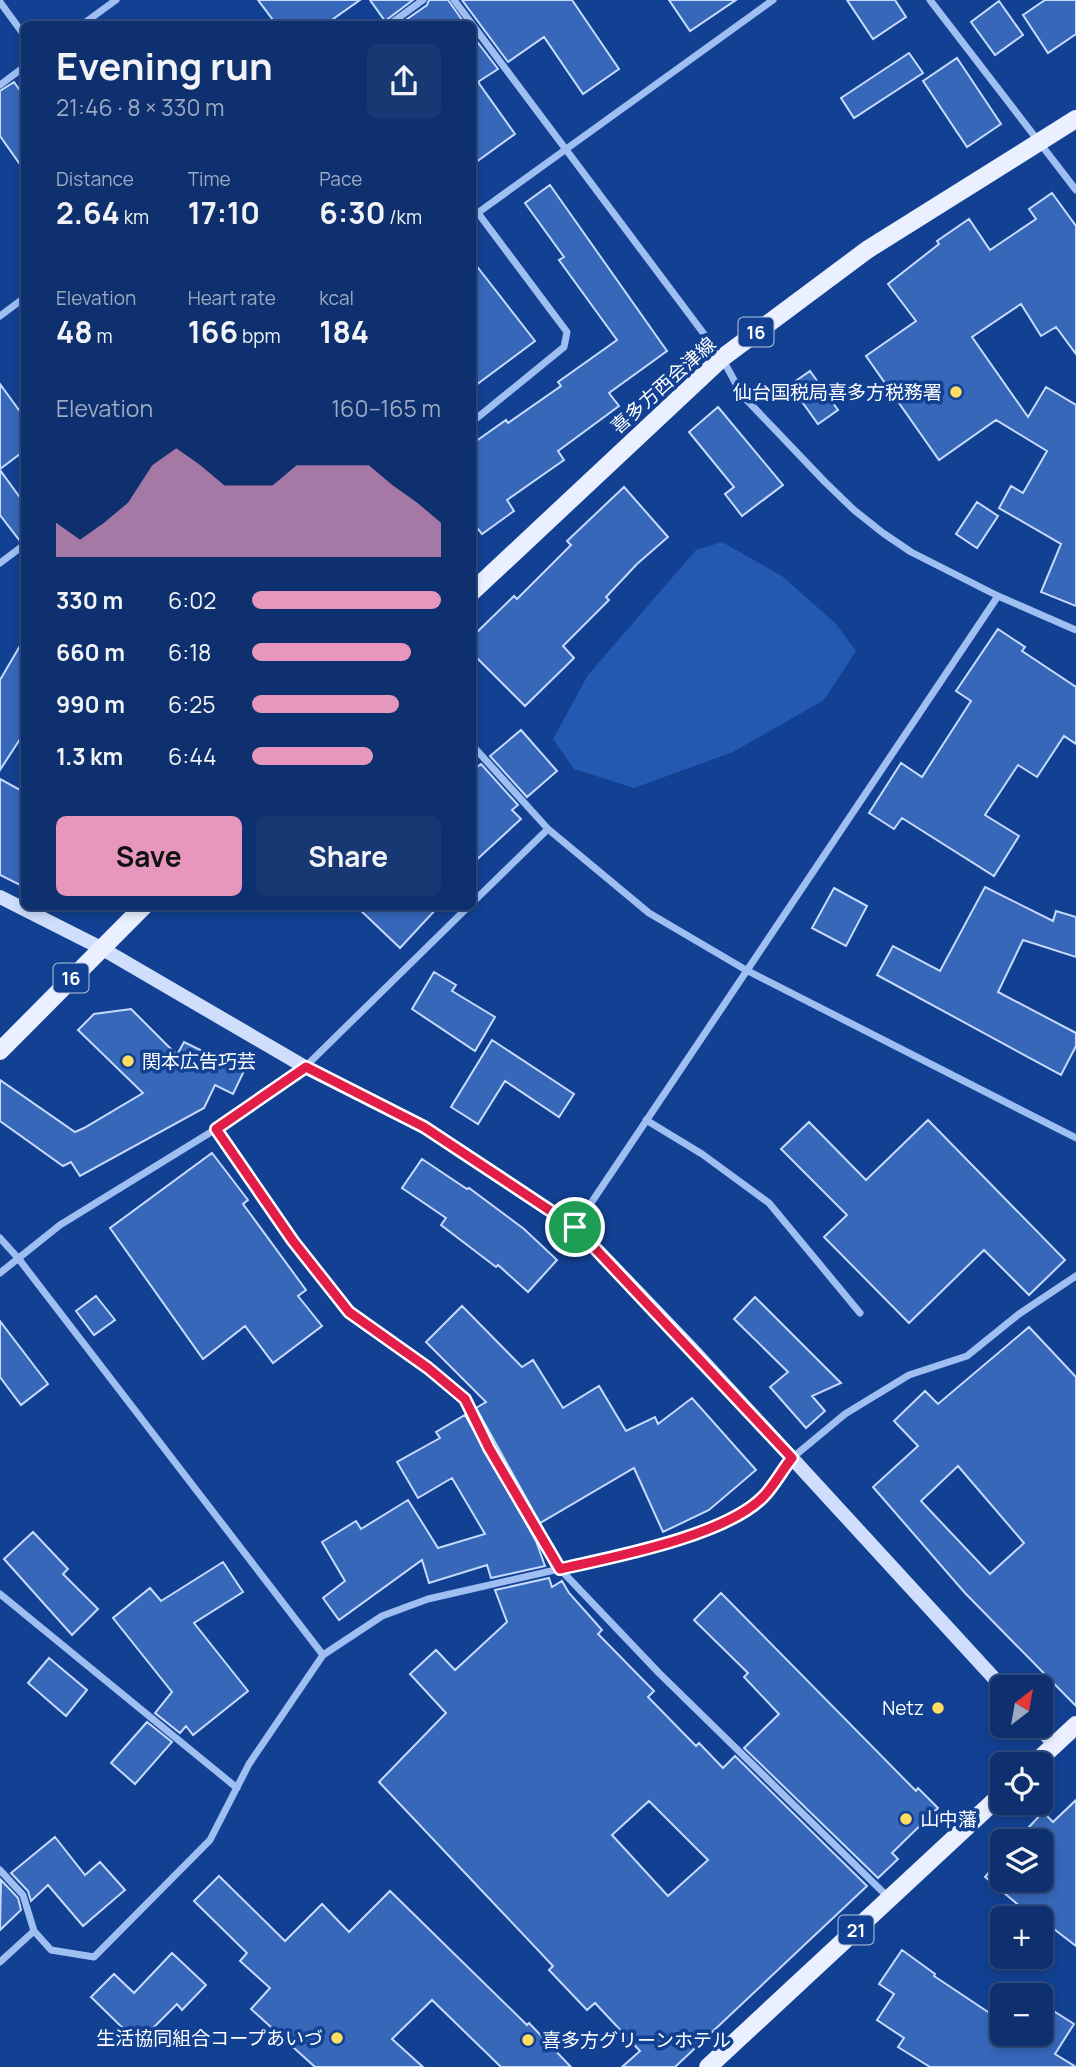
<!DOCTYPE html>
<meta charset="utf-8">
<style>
:root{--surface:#0e306e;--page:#173873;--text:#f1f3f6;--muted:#9ba9c2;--line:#2e4b81;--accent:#e797bd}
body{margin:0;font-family:Manrope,"Noto Sans JP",sans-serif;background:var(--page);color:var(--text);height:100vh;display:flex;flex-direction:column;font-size:26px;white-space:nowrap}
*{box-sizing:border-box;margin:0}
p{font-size:23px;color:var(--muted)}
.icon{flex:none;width:38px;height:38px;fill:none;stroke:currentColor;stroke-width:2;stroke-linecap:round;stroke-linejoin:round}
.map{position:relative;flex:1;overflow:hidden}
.sheet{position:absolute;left:21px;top:21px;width:455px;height:889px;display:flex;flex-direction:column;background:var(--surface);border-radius:10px;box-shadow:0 4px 10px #0003,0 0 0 2px var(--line)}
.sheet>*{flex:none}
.needle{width:46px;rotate:31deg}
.fabs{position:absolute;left:990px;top:1675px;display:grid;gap:14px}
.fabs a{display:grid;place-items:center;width:63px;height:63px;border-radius:10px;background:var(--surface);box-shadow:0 4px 10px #0003,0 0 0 2px var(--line);font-size:35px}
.pin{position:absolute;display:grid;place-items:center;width:60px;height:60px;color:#fff;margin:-30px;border:4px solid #fff;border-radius:50%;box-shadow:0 2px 7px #0007}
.round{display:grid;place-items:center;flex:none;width:74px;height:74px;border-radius:10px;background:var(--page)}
.head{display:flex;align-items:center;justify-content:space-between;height:119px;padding:0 35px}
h1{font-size:38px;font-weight:700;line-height:52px}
.metrics{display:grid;grid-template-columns:repeat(3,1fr);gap:10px;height:119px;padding:7px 35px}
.metrics div{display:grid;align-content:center}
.metrics b{font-size:30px;font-weight:700}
.metrics small{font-size:19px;font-weight:400}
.metrics p{font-size:19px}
.chart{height:196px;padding:14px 35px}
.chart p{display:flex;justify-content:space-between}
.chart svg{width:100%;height:126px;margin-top:7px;fill:var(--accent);opacity:.7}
.cta{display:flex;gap:14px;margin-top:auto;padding:14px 35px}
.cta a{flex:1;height:80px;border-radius:10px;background:var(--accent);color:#111;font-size:28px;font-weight:700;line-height:80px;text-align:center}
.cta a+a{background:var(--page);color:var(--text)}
ul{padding:0 35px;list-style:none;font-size:23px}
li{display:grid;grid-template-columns:112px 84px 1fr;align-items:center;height:52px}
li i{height:18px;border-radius:9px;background:var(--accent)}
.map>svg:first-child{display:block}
.green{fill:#2459b1}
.building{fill:#3667b9;stroke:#c6dbfd;stroke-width:2;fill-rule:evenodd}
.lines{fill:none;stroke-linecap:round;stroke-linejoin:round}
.street{stroke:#9fbef2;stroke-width:7}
.secondary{stroke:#cedefc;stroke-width:14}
.primary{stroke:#eaf0ff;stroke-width:18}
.route-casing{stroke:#fff;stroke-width:14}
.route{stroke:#e11d48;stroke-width:9}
.poi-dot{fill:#ffdd60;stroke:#124092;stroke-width:2.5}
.labels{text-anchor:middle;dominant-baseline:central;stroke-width:7;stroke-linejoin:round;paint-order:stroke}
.shield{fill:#124092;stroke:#b8c6de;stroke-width:2}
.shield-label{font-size:18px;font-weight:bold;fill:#fff}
.street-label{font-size:19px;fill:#fff;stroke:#124092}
.poi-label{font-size:19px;fill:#fff;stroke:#124092;text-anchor:end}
</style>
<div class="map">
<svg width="1076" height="2067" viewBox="0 0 1076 2067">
<rect width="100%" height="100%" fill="#124092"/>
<!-- green -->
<path class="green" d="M722,542L782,576L836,624L856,651L824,700L733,752L634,788L574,769L553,739L588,675L696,550Z"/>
<!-- building -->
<path class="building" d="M258,0H360L326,24H276Z
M370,0H413L385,21Z
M429,0H448L465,24H400L427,5Z
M462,0H572L619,69L583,94L544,37L508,62Z
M669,0H736L690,31Z
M847,0H895L906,17L873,39Z
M1045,0H1076V34L1048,53L1023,15Z
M999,1L1023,35L995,55L971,22Z
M472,35L498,69L478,82L515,134L472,165Z
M909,53L923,73L854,118L841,98Z
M957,58L1001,124L967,147L923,81Z
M14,82L24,96V170L0,136V91Z
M550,185L667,351L609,393L619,406L558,451L564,460L507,500L514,511L482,534L472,521V444L506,420L508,423L561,386L558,382L617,340L559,260L564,257L525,203Z
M1052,193L1076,226V354L1056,327L1041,336L1021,304L972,337L1028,417L1046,387L1076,405V606L1041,592L1061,544L999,508L1011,486L1023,493L1047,451L996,420L939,460L866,356L916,321L888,284L939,244L937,241L969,219L990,250L1036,219L1029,209Z
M472,260L535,341L472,388Z
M810,371L838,410L818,424L790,385Z
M0,384L24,417V451L0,469Z
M718,407L783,485L742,516L725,494L734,487L689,432Z
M0,470L24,503V539L20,541L0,515Z
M624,487L668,537L637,564L606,597L609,600L563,646L574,658L525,706L472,653V637L514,596L517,599L571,545L567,541Z
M977,502L998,516L977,548L956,534Z
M998,629L1025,647L1022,651L1076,687V744L1064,736L1037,777L1018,765L985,815L1019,836L994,876L902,818L894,829L869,813L901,763L922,777L971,701L956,691Z
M24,639V733L0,770V680Z
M521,730L557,771L527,797L490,756Z
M481,764L518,805L512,810L521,819L472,864V771Z
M0,779L24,792V887L0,875Z
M985,887L1053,921L1056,911L1076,917V957L1023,940L998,992L1076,1033V1046L1061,1075L877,975L893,946L940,971Z
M834,888L867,906L846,946L812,928Z
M356,906H439L400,948Z
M434,972L456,985L452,991L495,1017L475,1051L412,1009Z
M131,1009L177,1055L184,1042L244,1071L233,1094L215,1085L204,1108L80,1176L71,1162L63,1166L0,1121V1080L75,1132L84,1128L143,1093L78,1030L94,1014Z
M492,1040L574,1094L559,1117L505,1081L478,1124L451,1107Z
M928,1120L1065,1260L1029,1295L984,1250L909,1323L824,1237L847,1215L781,1149L809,1122L866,1180Z
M212,1153L248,1200L243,1204L306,1290L298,1296L322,1326L273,1363L245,1326L203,1359L110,1228Z
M422,1159L467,1189L469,1188L524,1229L557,1260L528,1292L498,1265L496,1267L441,1225L446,1218L402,1188Z
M96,1296L115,1320L94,1335L76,1311Z
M755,1297L841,1383L812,1396L825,1411L806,1428L770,1387L788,1372L734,1319Z
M462,1306L522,1367L533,1360L563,1408L599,1386L626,1431L655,1417L658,1424L692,1398L756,1470L709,1510L663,1532L634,1468L540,1523L476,1408L486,1402L426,1342Z
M0,1321L48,1384L21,1405L0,1377Z
M1029,1327L1076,1377V1706L965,1593L873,1487L918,1446L894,1421L925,1391L938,1404ZM958,1466L1024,1543L990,1574L921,1501Z
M465,1415L536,1541L545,1566L491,1578L487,1565L429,1583L422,1560L339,1620L323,1598L345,1581L322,1542L356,1521L361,1529L408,1500L438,1548L485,1534L452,1478L418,1498L397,1462L440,1438L436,1432Z
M33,1532L68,1569L63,1574L98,1609L72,1635L4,1559Z
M223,1562L243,1592L194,1623L248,1691L193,1735L186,1726L180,1733L155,1713L172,1692L113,1618L150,1588L161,1601Z
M549,1578L552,1587L562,1581L569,1593L602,1630L598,1634L654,1691L648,1697L696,1746L699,1743L723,1768L735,1756L867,1886L675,2067H622L640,2051L595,2003L587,2010L549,1970L553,1966L379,1782L446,1713L410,1674L436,1650L455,1670L507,1622L495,1590ZM649,1801L708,1860L668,1896L612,1835Z
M721,1593L916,1791L918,1788L938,1808L892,1853L898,1859L878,1878L744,1748L779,1714L744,1677L748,1673L694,1620Z
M49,1658L87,1690L66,1716L28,1683Z
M147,1722L172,1742L135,1784L111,1763Z
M1076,1800V1946L1024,1906L1022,1908L985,1877L1003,1856V1880H1041V1841H1016L1043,1812L1053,1822Z
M55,1837L85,1875L100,1862L125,1890L83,1926L48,1885L31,1901L28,1891L11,1873Z
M219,1876L285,1941L322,1904L349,1932L390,1891L527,2025L529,2023L571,2067H501L432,2000L392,2039L423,2067H315L251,2009L270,1988L240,1961L247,1953L194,1901Z
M1,1880L18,1898L21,1910L0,1930Z
M902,1950L935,1974L934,1976L1003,2022V2034H1021L1041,2046V2003L1074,2024L1055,2054L1076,2067H930L898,2047L904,2038L877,2020L894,1994L879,1984Z
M172,1953L206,1985L182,2010L177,2004L138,2043L91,1997L114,1974L134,1993Z"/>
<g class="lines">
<!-- street -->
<path class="street" d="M454,0L722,358L742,395L825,482L854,510L883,533L911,552L998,596L1076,630
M930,0L1076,190
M0,2L24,35
M83,24L116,0
M390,24L423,0
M0,85L24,67
M472,217L773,0
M0,316L24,298
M472,422L564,347L567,332L478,213
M0,563L24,545
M472,745L548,829L649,913L746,970L1076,1138
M472,903L548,829
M646,1120L702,1154L769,1203L860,1313
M216,1129L293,1241L349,1312L428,1368L465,1400L489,1448L560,1569L659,1673L889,1898
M575,1227L998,596
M0,1238L18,1258L323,1655
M0,1273L60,1225L216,1129L305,1067L469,906
M0,1594L237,1788
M0,1870L23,1895L34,1931L51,1950L94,1957L210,1840L249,1764L323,1655L382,1616L428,1599L612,1557L731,1520L762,1498L792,1458L845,1414L909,1375L967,1356L1019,1314L1076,1276
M0,1962L34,1931"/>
<!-- secondary -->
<path class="secondary" d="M0,897L101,948L305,1067L424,1127L575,1227L691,1348L1003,1688
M1037,1726L1055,1745"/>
<!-- primary -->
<path class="primary" d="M472,592L722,358L867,250L1076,119
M0,1051L144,906
M1034,1764L1076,1725
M708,2067L1003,1793"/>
</g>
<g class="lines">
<defs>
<path id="route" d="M306,1067L424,1127L575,1227L792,1458C782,1470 774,1486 763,1497C725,1536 613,1557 560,1569L489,1448L465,1399L428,1368L349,1312L293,1241L216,1129Z"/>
</defs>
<!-- route casing -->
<use href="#route" class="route-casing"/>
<!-- route -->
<use href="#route" class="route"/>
</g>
<!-- markers -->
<g class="poi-dot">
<circle cx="956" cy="392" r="7"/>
<circle cx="128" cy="1061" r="7"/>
<circle cx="938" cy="1708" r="7"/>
<circle cx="906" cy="1819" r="7"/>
<circle cx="337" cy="2038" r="7"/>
<circle cx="528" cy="2040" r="7"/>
</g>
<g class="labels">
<!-- shield labels -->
<g class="shield">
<rect x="738.5" y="317.5" width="35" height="29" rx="5"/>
<rect x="53.5" y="963.5" width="35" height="29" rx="5"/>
<rect x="838.5" y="1915.5" width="35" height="29" rx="5"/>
</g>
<g class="shield-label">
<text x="756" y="332">16</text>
<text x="71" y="978">16</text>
<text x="856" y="1930">21</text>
</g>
<!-- street labels -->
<g class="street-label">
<text transform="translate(663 385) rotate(-42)">喜多方西会津線</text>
</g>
<!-- poi labels -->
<g class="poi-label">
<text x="942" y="392">仙台国税局喜多方税務署</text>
<text x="142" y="1061" text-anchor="start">関本広告巧芸</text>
<text x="924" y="1708">Netz</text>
<text x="920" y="1819" text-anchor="start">山中藩</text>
<text x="323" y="2038">生活協同組合コープあいづ</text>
<text x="542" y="2040" text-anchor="start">喜多方グリーンホテル</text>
</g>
</g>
</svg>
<div class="fabs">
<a><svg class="needle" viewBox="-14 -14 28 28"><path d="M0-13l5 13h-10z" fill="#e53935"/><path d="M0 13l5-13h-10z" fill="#9ba9c2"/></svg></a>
<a><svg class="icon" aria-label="locate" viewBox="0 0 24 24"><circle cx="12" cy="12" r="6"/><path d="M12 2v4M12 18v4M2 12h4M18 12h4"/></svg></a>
<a><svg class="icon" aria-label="layers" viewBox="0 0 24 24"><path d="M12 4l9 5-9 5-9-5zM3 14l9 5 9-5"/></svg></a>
<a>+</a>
<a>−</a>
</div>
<div class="pin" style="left:575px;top:1227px;background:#1e9e55"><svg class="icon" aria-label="arrive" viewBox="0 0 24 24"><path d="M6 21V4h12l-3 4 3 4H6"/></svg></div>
<section class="sheet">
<div class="head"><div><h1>Evening run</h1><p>21:46 · 8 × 330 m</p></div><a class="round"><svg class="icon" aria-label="share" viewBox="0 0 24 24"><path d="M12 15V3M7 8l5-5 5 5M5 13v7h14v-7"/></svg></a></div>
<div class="metrics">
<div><p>Distance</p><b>2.64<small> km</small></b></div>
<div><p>Time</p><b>17:10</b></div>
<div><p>Pace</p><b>6:30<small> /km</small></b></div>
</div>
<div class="metrics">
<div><p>Elevation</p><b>48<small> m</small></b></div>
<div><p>Heart rate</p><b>166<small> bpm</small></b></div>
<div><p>kcal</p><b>184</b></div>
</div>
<div class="chart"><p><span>Elevation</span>160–165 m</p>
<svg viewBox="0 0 160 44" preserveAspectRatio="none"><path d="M0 44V32L10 38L20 32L30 25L40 12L50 6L60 12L70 19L80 19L90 19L100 12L110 12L120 12L130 12L140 19L150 25L160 32V44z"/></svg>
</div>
<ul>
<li><b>330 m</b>6:02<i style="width:100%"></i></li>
<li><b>660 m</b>6:18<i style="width:84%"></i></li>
<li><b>990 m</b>6:25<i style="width:78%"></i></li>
<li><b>1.3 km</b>6:44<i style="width:64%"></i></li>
</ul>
<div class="cta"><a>Save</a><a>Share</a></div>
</section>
</div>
